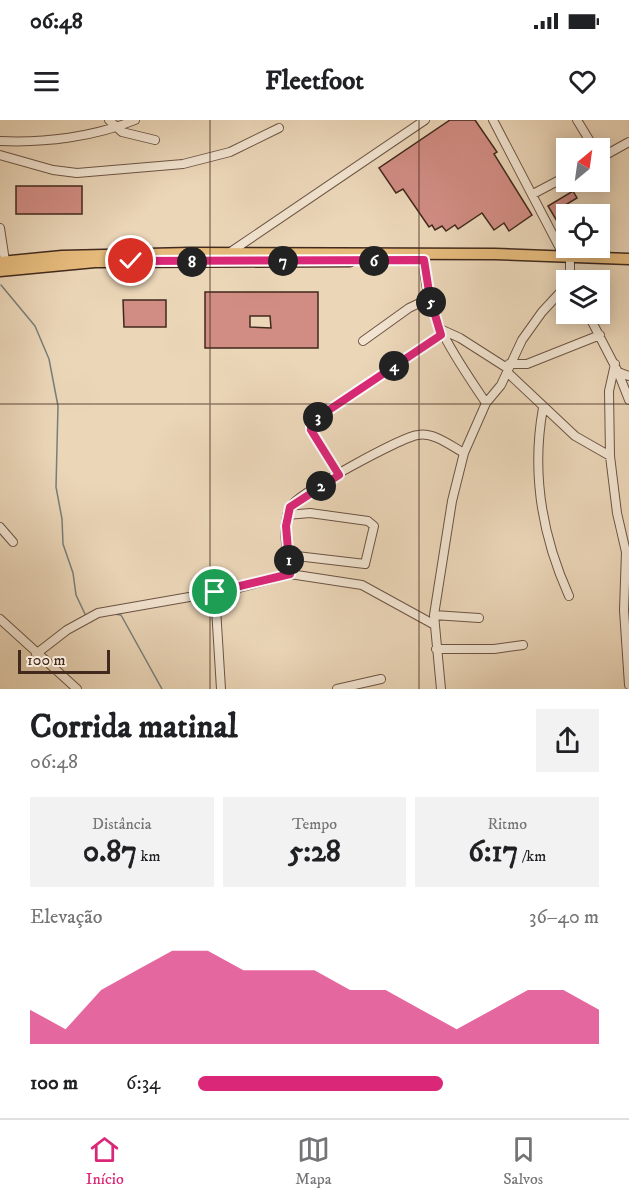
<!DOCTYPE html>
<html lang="pt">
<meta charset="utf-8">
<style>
:root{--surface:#fff;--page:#f2f2f2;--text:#202124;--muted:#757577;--line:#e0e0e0;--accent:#db2777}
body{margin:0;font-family:"IM FELL DW Pica",serif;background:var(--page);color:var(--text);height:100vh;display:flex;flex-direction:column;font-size:22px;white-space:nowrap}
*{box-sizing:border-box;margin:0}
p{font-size:20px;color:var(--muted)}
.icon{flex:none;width:33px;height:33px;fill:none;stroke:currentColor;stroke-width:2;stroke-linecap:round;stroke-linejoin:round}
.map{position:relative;height:569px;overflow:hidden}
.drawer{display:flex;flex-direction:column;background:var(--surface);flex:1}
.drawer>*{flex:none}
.needle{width:39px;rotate:29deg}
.fabs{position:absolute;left:556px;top:18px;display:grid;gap:12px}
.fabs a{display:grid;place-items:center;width:54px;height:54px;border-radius:0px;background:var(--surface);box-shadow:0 3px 15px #0003;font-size:30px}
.scale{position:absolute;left:18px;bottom:15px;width:92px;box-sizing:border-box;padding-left:6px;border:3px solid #41291d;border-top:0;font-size:16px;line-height:21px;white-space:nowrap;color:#41291d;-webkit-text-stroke:4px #f2e4d1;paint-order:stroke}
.pin{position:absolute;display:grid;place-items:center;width:51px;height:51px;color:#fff;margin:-26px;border:3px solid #fff;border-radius:50%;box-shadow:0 2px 6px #0007}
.km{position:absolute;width:30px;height:30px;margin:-15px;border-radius:50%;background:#222;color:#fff;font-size:16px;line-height:30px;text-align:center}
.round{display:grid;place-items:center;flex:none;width:63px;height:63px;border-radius:0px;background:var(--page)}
.head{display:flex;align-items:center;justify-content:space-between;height:102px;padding:0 30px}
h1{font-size:33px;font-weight:700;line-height:45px}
.metrics{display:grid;grid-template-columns:repeat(3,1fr);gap:9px;height:102px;padding:6px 30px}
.metrics div{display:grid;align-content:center;border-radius:0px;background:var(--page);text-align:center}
.metrics b{font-size:30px;font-weight:700}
.metrics small{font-size:16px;font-weight:400}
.metrics p{font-size:16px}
.chart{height:168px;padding:12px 30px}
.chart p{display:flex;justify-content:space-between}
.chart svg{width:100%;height:108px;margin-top:6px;fill:var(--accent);opacity:.7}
ul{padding:0 30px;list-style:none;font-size:20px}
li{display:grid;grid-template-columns:96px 72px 1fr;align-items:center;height:45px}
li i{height:15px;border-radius:8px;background:var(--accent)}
.status{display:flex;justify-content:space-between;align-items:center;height:42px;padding:0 30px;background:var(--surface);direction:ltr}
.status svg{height:16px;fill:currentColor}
header{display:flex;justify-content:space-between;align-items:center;height:78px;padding:0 30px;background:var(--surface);font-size:27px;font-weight:700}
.menu{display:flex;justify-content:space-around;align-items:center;height:84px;border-top:2px solid var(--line);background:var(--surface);font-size:16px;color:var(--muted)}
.menu a{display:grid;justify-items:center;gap:3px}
.menu .selected{color:var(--accent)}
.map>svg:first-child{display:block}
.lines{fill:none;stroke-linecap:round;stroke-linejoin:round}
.stream{stroke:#777e7a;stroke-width:1.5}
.building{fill:#d18c83;stroke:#41291d;stroke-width:1.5;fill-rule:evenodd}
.minor-casing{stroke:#6c5444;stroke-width:10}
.major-casing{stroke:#41291d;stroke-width:13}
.minor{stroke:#f2e4d1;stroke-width:8}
.major{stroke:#e6bb7c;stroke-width:10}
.route-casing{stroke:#fff;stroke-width:12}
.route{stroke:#db2777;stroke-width:8}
.grid{fill:none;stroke:#41291d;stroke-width:1.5;stroke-opacity:0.55}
</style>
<div class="status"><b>06:48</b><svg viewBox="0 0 49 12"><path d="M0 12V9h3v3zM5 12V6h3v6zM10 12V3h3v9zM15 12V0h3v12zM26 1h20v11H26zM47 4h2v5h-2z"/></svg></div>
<header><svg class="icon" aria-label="menu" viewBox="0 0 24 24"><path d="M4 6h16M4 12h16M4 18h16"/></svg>Fleetfoot<svg class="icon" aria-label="heart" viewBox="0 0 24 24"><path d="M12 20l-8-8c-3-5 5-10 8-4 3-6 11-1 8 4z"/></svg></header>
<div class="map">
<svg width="629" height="569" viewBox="0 0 629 569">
<rect width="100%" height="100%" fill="#ebd6b8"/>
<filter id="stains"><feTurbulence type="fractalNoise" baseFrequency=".00333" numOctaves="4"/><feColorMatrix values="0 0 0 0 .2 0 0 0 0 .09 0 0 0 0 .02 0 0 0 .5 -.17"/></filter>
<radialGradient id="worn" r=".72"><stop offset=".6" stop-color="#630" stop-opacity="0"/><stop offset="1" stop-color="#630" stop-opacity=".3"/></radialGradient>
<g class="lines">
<!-- stream -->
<path class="stream" d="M1,165L35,206L49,239L58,286L56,367L62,399L63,424L73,453L76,475L85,494
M114,494L121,495L162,569"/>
</g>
<!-- building -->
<path class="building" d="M450,0H475L497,32L494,34L532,95L509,111L504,103L494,110L482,93L458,109L455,105L446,111L442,106L435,110L432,105L429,107L403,69L396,73L379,48Z
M16,66H82V94H16Z
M573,71L577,78L562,87L567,96V118L548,86Z
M205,172H318V228H205ZM250,196H270L271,208L250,207Z
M123,180H166V207H124Z"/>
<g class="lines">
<defs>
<path id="minor" d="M109,0L122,12L155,20
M493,0L564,136
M577,0L594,28
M0,21C45,23 94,17 135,0
M0,35L53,50L77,53L183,44L230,32L279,8
M600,38L629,22
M533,74L567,56
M0,108L5,141
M229,133L425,0
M424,140C424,196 457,239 486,283
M570,160V143
M588,194L618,252L629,256
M438,208L460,218L507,248
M363,221L409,188L430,178
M509,244H527L600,215
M615,244L609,271L610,336L617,393L626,432L624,490L629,565
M507,252L575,316L610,336
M618,252L629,280
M543,288C531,354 542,416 569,476
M339,355L311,310V302L441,215
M287,395L310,393L368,401L374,406L365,444L288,435
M0,407L13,422
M290,454C288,435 280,404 291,386C299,373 401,317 418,315C434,312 451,326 464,333
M215,472L221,569
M434,495L479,498
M0,499L77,569
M436,529H494L523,525
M36,534L67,510L98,493L235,469L290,454L362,465L433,504
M337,569L381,559
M441,569L434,495L452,381L464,333L486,283L501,265L522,220L542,192L567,165"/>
<path id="major" d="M0,142L62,136L190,133L495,134L629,139
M0,151L95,142L350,141"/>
</defs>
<!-- minor casing -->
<use href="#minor" class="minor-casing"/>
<!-- major casing -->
<use href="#major" class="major-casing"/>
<!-- minor -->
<use href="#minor" class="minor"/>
<!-- major -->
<use href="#major" class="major"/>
</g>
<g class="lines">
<defs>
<path id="route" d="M131,141L424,140L430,178L441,215L311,302V310L339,355L290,387L286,406L290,454L215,472"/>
</defs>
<!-- route casing -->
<use href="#route" class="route-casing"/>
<!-- route -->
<use href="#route" class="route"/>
</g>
<!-- grid -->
<path class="grid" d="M210,0V569M419,0V569M0,284H629"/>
<rect width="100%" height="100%" filter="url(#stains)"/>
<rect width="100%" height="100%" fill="url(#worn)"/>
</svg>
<div class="fabs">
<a><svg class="needle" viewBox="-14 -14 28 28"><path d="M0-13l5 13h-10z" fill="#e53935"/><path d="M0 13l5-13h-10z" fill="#757577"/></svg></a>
<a><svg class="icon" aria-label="locate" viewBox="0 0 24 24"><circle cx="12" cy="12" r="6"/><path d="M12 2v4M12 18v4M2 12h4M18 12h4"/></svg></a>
<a><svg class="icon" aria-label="layers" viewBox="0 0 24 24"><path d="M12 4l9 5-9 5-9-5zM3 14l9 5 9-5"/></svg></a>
</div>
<div class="scale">100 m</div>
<div class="pin" style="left:215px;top:472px;background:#1e9e55"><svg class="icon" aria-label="arrive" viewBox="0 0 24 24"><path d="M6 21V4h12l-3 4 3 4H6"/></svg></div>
<div class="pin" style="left:131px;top:141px;background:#d93025"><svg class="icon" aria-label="check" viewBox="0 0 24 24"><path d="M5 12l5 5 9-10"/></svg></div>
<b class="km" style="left:289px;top:440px">1</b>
<b class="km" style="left:321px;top:366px">2</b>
<b class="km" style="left:318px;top:297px">3</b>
<b class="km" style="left:394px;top:246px">4</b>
<b class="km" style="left:431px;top:182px">5</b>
<b class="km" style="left:374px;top:141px">6</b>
<b class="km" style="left:283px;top:141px">7</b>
<b class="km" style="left:192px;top:142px">8</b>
</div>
<section class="drawer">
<div class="head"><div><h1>Corrida matinal</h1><p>06:48</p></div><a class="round"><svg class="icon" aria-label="share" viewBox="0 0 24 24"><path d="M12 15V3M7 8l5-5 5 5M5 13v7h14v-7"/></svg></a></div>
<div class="metrics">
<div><p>Distância</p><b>0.87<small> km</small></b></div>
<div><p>Tempo</p><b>5:28</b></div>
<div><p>Ritmo</p><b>6:17<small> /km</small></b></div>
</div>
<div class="chart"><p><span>Elevação</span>36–40 m</p>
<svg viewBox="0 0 160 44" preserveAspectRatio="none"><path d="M0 44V30L10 38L20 22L30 14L40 6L50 6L60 14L70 14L80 14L90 22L100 22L110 30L120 38L130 30L140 22L150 22L160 30V44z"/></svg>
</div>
<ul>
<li><b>100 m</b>6:34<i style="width:61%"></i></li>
</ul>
</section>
<nav class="menu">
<a class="selected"><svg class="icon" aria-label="home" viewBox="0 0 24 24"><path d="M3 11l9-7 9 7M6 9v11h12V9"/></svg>Início</a>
<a><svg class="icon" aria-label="map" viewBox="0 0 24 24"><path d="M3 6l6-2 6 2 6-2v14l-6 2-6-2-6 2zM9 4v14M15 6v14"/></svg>Mapa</a>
<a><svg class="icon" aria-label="saved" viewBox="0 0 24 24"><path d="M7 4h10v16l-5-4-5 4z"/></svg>Salvos</a>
</nav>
